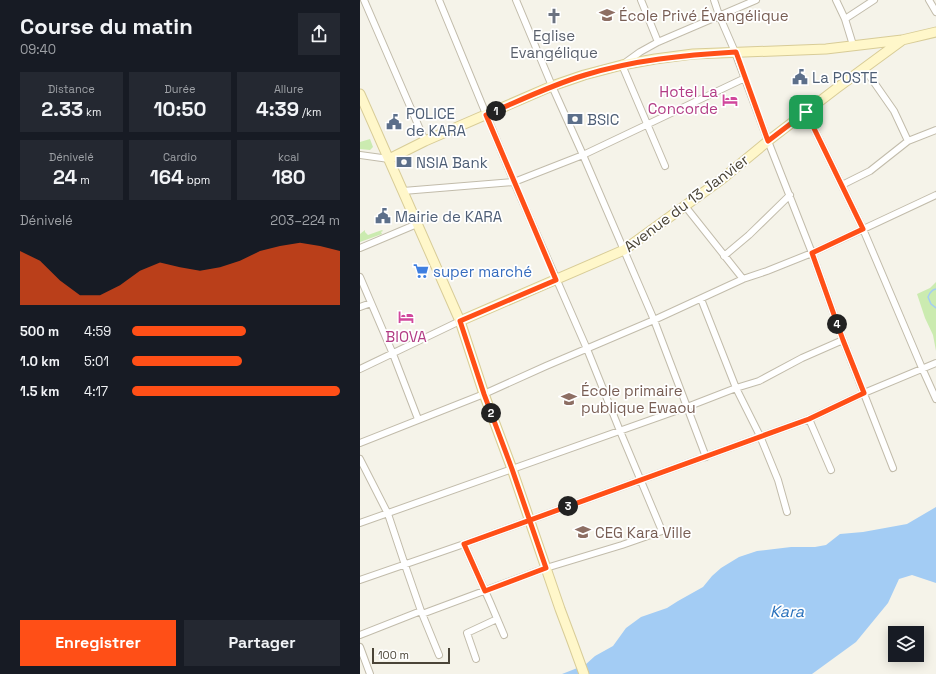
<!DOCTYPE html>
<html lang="fr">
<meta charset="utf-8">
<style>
:root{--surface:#171b24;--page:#242831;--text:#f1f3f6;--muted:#9ea1a6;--accent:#ff4f17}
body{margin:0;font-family:"Space Grotesk",sans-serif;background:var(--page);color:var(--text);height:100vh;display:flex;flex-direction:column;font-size:15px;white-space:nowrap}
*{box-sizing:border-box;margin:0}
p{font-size:13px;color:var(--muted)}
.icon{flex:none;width:22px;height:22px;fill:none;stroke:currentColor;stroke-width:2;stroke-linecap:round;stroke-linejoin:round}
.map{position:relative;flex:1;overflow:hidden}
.side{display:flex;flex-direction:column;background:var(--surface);width:360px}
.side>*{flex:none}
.fabs{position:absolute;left:528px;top:626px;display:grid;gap:8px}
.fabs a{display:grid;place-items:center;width:36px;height:36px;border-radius:0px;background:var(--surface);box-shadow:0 2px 10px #0003;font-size:20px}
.scale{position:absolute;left:12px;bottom:10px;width:78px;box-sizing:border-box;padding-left:4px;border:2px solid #4a4437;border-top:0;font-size:11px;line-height:14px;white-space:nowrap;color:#4a4437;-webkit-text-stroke:3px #fff;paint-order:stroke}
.pin{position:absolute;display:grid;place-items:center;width:34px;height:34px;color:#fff;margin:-17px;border-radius:8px;box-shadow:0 2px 6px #0006}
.km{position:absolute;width:20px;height:20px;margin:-10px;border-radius:50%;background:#222;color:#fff;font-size:11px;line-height:20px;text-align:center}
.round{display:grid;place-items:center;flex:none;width:42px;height:42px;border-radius:0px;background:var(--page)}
.head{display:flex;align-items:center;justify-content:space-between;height:68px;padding:0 20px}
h1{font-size:22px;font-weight:700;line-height:30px}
.figures{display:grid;grid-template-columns:repeat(3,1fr);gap:6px;height:68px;padding:4px 20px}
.figures div{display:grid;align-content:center;border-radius:0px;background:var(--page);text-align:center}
.figures b{font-size:20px;font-weight:700}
.figures small{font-size:11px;font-weight:400}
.figures p{font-size:11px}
.chart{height:112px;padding:8px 20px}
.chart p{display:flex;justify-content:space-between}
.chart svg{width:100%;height:72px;margin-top:4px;fill:var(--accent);opacity:.7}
.cta{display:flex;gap:8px;margin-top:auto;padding:8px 20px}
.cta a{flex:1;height:46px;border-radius:0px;background:var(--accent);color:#fff;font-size:16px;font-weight:700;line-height:46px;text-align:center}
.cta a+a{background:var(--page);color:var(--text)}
ul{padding:0 20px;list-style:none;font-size:13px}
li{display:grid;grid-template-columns:64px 48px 1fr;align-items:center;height:30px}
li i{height:10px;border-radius:5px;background:var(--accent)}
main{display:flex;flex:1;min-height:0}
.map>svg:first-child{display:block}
.green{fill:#cbebb0}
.water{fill:#a3ccf4}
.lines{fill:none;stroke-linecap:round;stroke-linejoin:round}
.stream{stroke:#a3ccf4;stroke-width:1.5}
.street-casing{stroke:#c2bcab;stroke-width:8}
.secondary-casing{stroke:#d8cc97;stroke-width:11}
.street{stroke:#fff;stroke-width:6}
.secondary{stroke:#fff7ca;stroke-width:9}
.route-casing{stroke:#fff;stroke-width:8}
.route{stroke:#ff4f17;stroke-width:5}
.labels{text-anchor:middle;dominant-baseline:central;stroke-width:3.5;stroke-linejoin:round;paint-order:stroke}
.education-label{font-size:15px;fill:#785e54;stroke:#fff;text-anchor:start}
.worship-label{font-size:15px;fill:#5b616d;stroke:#fff}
.service-label{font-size:15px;fill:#4e5e75;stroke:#fff;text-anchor:start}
.hotel-label{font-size:15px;fill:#b23c85;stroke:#fff;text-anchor:end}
.street-label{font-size:15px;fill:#4a4437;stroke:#fff}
.shop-label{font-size:15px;fill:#366cbe;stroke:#fff;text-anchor:start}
.water-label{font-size:16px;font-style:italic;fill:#2971bc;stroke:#fff}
</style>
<main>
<section class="side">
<div class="head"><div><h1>Course du matin</h1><p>09:40</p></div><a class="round"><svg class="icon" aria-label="share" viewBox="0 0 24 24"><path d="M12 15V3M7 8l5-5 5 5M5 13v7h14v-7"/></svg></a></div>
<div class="figures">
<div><p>Distance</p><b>2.33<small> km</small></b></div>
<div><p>Durée</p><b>10:50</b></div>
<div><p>Allure</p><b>4:39<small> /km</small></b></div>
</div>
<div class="figures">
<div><p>Dénivelé</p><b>24<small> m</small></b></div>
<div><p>Cardio</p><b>164<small> bpm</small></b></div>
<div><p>kcal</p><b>180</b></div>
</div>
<div class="chart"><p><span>Dénivelé</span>203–224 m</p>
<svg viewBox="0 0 160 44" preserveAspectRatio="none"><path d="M0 44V11L10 17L20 29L30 38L40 38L50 32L60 23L70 18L80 21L90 23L100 21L110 17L120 11L130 8L140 6L150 8L160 11V44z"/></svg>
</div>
<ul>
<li><b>500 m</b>4:59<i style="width:55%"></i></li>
<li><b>1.0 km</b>5:01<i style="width:53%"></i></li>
<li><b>1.5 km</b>4:17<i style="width:100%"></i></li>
</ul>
<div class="cta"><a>Enregistrer</a><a>Partager</a></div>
</section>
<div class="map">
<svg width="576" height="674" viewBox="0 0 576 674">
<rect width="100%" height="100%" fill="#f5f3e9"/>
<!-- green -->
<path class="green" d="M10,139L13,147L10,150L0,149V142Z
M5,230V232L8,235L22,230L23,231L21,232L22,234L0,242V234Z
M576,282V351L573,335L565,318L557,294L570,288Z"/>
<!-- water -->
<path class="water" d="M576,507V583L552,575L539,579L528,603L496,642L452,674H202L225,665L235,656L253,646L266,628L281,617L307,608L318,601L343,587L352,576L361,568L379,557L397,551L431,547H455L466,545L480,534L503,532L547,524Z"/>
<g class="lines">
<!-- stream -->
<path class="stream" d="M576,289L573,290L570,293L568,297L571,304L576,308"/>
<defs>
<path id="street" d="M4,0L65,141
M79,0L154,182L227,349L260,431L302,531L262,545L186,568
M156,0L192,86L223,155L294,320L346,457
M281,0L298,42
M354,0L359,15L375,52L408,141L452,253L483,340L533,468
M476,0L485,19L493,45
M569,0L576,12
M485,19L514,0
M504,68L534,111L548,141
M446,112L503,229L562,368L576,399
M0,155L29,159
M305,166L262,65L280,52L298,42L396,0
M482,185L510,171L548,141L576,130
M43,191L154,182L223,155L385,78
M325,206L383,279
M0,248L57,224
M364,256L389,235L430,195
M0,277L33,354L58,419
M341,299L376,388L400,436L418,480L427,512
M0,307L11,303
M0,369L100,321
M449,419L471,470
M0,443L124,394L186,366L294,320L383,279L407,271L452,253L576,195
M0,459L28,514L45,565L61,611L79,655
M0,523L327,407L376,388L399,381L442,358L483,340
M104,544L130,602L144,635
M0,580L104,544L449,419L504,393L576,363
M62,614L186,568
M0,635L61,611
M0,647L10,674
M116,659L107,633L137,619"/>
<path id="secondary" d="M0,94L100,321L124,394L152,469L200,609L212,641L224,674
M29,159L65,141L192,86L224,75L262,65L295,59L333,54L466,49L542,40L576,32
M100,321L264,250L362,179L408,141L477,88L541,41"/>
</defs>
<!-- street casing -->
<use href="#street" class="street-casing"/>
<!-- secondary casing -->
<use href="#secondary" class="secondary-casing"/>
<!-- street -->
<use href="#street" class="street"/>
<!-- secondary -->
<use href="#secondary" class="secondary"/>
</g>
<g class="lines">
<defs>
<path id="route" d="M446,112L408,141L376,52C324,55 274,60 225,75C191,85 159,101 126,115L196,280L100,321L124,394L152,469L186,568L125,591L104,544L449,419L504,393L483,340L452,253L503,229L446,112"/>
</defs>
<!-- route casing -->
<use href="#route" class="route-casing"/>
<!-- route -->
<use href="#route" class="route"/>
</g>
<!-- icons -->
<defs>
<symbol id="school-bare" viewBox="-9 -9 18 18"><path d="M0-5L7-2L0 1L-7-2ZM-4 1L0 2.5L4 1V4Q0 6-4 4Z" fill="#8d6e63" stroke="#fff" stroke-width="2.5" paint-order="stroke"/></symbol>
<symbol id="church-bare" viewBox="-9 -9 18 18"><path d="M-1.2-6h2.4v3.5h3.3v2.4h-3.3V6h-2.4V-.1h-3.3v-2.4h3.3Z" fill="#6b7280" stroke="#fff" stroke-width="2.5" paint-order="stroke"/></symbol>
<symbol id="civic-bare" viewBox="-9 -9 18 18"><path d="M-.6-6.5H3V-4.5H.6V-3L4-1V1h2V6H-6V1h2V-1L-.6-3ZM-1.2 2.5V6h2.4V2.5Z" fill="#5c6f8a" stroke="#fff" stroke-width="2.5" paint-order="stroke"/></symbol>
<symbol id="hotel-bare" viewBox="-9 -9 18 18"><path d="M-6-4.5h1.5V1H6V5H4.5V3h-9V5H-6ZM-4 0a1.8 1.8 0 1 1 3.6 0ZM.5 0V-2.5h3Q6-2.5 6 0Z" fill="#d1479c" stroke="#fff" stroke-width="2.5" paint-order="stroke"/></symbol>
<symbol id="bank-bare" viewBox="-9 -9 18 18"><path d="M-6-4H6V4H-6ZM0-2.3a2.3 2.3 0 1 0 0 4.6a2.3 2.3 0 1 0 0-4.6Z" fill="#5c6f8a" stroke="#fff" stroke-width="2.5" paint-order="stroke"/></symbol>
<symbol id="supermarket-bare" viewBox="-9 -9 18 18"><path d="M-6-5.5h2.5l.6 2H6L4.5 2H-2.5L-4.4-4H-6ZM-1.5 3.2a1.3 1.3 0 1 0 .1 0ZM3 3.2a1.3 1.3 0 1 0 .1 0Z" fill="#3f7fe0" stroke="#fff" stroke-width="2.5" paint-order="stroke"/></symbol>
</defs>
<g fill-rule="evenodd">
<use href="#school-bare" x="236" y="4" width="22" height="22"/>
<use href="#church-bare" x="183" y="5" width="22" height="22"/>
<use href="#civic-bare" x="429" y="66" width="22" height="22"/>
<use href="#hotel-bare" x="359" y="89" width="22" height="22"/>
<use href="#bank-bare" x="204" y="108" width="22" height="22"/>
<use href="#civic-bare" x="23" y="111" width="22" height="22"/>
<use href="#bank-bare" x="33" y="151" width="22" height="22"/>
<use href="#civic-bare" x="12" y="205" width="22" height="22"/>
<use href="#supermarket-bare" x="50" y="260" width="22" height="22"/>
<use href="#hotel-bare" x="35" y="306" width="22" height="22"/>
<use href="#school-bare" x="198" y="388" width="22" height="22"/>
<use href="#school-bare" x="212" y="521" width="22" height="22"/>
</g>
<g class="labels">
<!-- education labels -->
<g class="education-label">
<text x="259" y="15">École Privé Évangélique</text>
<text x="221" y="390">École primaire<tspan x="221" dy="17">publique Ewaou</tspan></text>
<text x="235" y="532">CEG Kara Ville</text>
</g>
<!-- worship labels -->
<g class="worship-label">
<text x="194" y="35">Eglise<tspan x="194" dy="17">Evangélique</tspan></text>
</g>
<!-- service labels -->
<g class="service-label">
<text x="452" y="77">La POSTE</text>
<text x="46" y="113">POLICE<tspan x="46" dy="17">de KARA</tspan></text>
<text x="227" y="119">BSIC</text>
<text x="56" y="162">NSIA Bank</text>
<text x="35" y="216">Mairie de KARA</text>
</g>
<!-- hotel labels -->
<g class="hotel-label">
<text x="358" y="91">Hotel La<tspan x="358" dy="17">Concorde</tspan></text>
<text x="46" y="336" text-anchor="middle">BIOVA</text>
</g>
<!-- street labels -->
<g class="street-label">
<text transform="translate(326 203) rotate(-37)">Avenue du 13 Janvier</text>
</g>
<!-- shop labels -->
<g class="shop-label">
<text x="73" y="271">super marché</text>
</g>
<!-- water labels -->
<g class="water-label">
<text x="427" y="611">Kara</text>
</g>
</g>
</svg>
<div class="fabs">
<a><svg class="icon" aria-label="layers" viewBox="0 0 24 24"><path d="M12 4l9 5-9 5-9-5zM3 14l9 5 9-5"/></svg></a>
</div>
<div class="scale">100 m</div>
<div class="pin" style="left:446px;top:112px;background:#1e9e55"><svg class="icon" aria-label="arrive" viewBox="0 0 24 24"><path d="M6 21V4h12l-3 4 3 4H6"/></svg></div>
<b class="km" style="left:136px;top:111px">1</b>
<b class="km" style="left:131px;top:413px">2</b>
<b class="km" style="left:208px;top:506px">3</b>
<b class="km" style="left:477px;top:324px">4</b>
</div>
</main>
